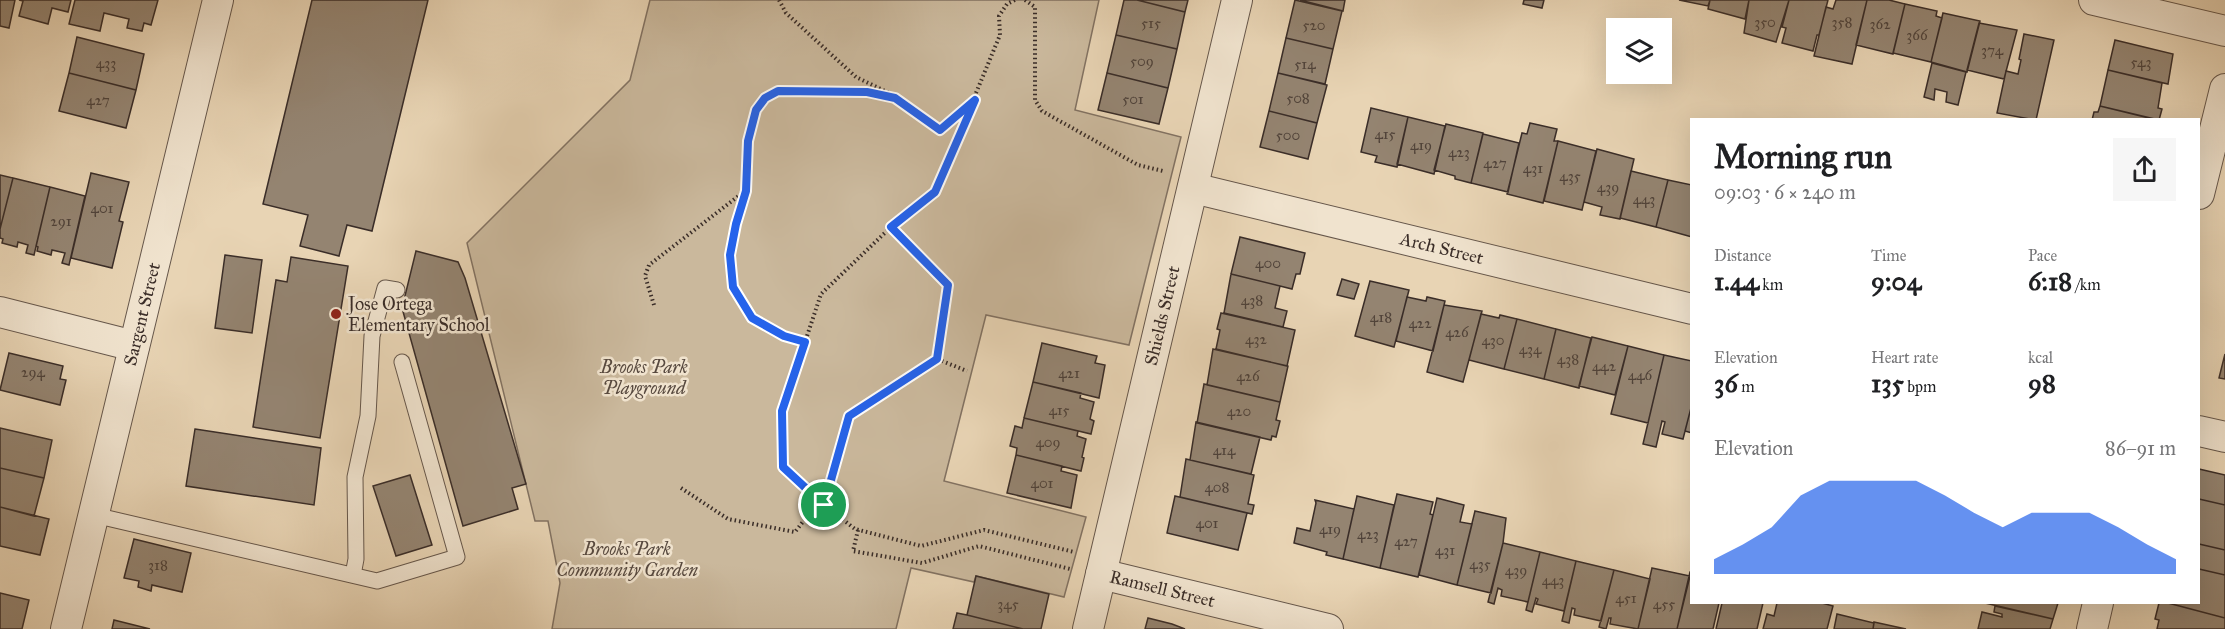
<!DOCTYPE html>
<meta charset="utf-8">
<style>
:root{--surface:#fff;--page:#f6f6f6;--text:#202124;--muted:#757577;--accent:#2563eb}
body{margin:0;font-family:"IM FELL Great Primer",serif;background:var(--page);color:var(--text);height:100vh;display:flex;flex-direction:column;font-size:22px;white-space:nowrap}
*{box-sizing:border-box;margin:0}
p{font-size:20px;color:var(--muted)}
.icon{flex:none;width:33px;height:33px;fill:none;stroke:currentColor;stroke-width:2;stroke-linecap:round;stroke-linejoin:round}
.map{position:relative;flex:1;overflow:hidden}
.side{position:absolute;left:1690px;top:118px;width:510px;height:486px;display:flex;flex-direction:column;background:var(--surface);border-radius:0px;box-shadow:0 6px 24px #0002}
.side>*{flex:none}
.controls{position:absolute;left:1606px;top:18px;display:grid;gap:12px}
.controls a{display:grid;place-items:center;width:66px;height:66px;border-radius:0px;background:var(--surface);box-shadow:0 6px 24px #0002;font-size:30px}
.pin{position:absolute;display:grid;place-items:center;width:51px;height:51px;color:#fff;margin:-26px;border:3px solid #fff;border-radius:50%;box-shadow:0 2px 6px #0007}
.round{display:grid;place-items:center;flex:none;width:63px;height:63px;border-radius:0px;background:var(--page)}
.headline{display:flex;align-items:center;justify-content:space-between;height:102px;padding:0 24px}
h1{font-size:33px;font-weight:800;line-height:45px}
.stats{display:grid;grid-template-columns:repeat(3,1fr);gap:9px;height:102px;padding:6px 24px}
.stats div{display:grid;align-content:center}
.stats b{font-size:26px;font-weight:800}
.stats small{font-size:16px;font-weight:400}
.stats p{font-size:16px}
.chart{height:168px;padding:12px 24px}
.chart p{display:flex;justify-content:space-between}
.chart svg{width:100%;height:108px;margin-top:6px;fill:var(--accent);opacity:.7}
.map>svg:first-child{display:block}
.green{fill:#cab89c;stroke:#827262;stroke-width:1.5}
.building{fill:#948471;stroke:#3a2d28;stroke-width:1.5}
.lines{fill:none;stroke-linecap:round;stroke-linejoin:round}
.lane-casing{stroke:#66574b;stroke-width:17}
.street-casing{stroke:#66574b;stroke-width:32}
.path{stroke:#3a2d28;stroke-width:4;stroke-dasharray:1.5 3;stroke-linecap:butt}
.lane{stroke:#f0e3ce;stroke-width:15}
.street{stroke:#f0e3ce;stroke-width:30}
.route-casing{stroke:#fff;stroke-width:12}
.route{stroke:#2563eb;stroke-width:8}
.poi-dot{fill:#8f2418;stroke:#f0e3ce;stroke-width:2}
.labels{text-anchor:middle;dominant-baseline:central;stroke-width:5;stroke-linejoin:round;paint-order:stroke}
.number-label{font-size:15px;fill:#50433a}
.street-label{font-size:18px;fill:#3a2d28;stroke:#f0e3ce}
.poi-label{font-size:18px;fill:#3a2d28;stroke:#f0e3ce;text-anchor:start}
.park-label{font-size:18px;font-style:italic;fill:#57493f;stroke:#f0e3ce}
</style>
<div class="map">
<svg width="2225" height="629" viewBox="0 0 2225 629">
<rect width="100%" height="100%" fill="#e8d4b4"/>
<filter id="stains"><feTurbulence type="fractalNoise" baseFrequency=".00333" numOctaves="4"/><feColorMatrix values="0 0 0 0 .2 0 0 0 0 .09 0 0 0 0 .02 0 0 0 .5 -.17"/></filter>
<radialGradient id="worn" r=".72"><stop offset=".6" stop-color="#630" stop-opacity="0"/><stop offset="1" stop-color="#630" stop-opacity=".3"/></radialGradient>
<!-- green -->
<path class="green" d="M650,0H1099L1075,110L1181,137L1129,345L986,315L944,481L1086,517L1064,597L976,576L974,582L911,568L896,629H552L560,583L548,521H535L467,243L630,80Z"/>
<!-- building -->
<path class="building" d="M0,0H15L9,28L0,26Z
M19,0H71L68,12L52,8L48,24L19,16L23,1Z
M75,0H158L151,25L144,23L142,31L127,28L129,19L104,13L100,31L69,24Z
M312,0H428L372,231L347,225L339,256L300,246L308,215L263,204Z
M1124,0H1137L1185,12L1177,49L1116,35Z
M1137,0H1188L1185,12Z
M1295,0L1342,11L1333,49L1286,38Z
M1300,0H1345L1343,11Z
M1524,0H1544L1542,8L1523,4Z
M1679,0H1710L1708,6Z
M1710,0H1749L1745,19L1708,9Z
M1749,0H1789L1776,42L1744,33Z
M1789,0H1828L1819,35H1817L1813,51L1782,43L1786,28L1782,27Z
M1836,0H1867L1852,64L1814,56L1826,7L1833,9Z
M1867,0H1889L1905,4L1893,54L1856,45Z
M1905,4L1937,11L1936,16L1942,18L1931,62L1893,53Z
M1943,13L1980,21L1967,72L1931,62Z
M1979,23L2017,30L2004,79L1967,70Z
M2024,34L2054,40L2036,120L1997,113L2006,71L2018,74L2021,60L2019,59Z
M1116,35L1177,49L1168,88L1107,73Z
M77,37L144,54L136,90L69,73Z
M1286,38L1333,49L1325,84L1278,73Z
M2115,40L2173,54L2168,84L2108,70Z
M1932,63L1966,72L1958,105L1946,102L1947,92L1935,89L1934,100L1924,97Z
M2108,70L2162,83L2158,108L2162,109L2159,120L2100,106Z
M69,73L136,90L126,128L59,111Z
M1107,73L1168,88L1159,124L1098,110Z
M1278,73L1327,85L1317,123L1269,111Z
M2100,106L2153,119V120H2092L2094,112H2098Z
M1371,108L1408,117L1397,167L1375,162L1377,156L1361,152Z
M1269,111L1317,123L1308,159L1260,147Z
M1408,117L1445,126L1434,174L1397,164Z
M1530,123L1557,129L1554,141H1558L1543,203L1507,194L1522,133L1527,134Z
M1446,124L1483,133L1471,183L1455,179V176L1434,170Z
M1483,134L1519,143L1508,192L1471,183Z
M1558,141L1596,151L1582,210L1544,201Z
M1597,149L1634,159L1620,219L1600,215L1602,207L1584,202Z
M1631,171L1668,180L1656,227L1620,218Z
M91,173L129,182L119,221L123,222L112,268L71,258Z
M0,175L13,178L0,229Z
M13,178L50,187L34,255L26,253L28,245L18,242L17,247L2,243L3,239L0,238V229Z
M1668,180L1692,185V237L1656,227Z
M50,187L85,196L69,265L62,263L65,253L52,250L51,255L37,251L38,247L36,246Z
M1240,237L1305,253L1300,274H1296L1292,289L1231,274Z
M416,251L458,262L465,278L526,484L512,488L518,509L463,526L402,308Z
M225,255L262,260L252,333L215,328Z
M291,257L348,266L320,438L253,427L276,280L287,282Z
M1231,274L1280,286L1275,308L1287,311L1283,327L1224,313Z
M1342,279L1359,284L1354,299L1337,295Z
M1370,281L1409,290L1394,347L1355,336Z
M1407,297L1426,301L1427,297L1445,301L1433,351L1396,341Z
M1444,305L1482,311L1463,382L1427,372Z
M1221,313L1295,330L1287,366L1216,349L1220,330L1217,329Z
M1481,314L1499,318L1500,315L1517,319L1504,369L1469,360Z
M1517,319L1556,329L1544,379L1504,369Z
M1556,329L1591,338L1579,388L1544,379Z
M1592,337L1628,346L1615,395L1579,386Z
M1042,343L1097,356L1095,363L1105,365L1099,398L1033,382Z
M1628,346L1664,355L1648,423L1611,414Z
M1213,349L1288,366L1280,402L1207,385Z
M9,353L63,366L60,379L66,380L60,405L0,390Z
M2225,354V379L2219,378Z
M1664,355L1692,361V404L1683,439L1662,434L1665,422L1662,421L1656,447L1643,444Z
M1033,382L1081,393L1080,398L1094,402L1090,419L1094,421L1091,434L1024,418Z
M1204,384L1280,402L1276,420L1280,421L1276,437L1272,436L1271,440L1197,423Z
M1692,404V433L1685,431Z
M1024,418L1078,431L1077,436L1086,439L1082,457L1084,458L1081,471L1016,455L1017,448L1010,446L1015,426L1022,428Z
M1196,422L1260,437L1251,474L1190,460Z
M0,428L52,440L44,478L0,468Z
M195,429L321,448L314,505L186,486Z
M1016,455L1062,466L1061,471L1077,475L1071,508L1007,493Z
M1186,459L1254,475L1248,504L1254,505L1252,514L1180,497Z
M0,468L44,478L34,516L0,507Z
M2199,469L2225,475V505L2199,499Z
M410,475L432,545L396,556L373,486Z
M1397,494L1433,502L1430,514L1433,515L1418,577L1380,568Z
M1175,496L1247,513L1238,550L1167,533Z
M1357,496L1394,505L1380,568L1343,559Z
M1437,498L1464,505L1460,522L1472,524L1457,585L1419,575Z
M2199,499L2225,505V550L2199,544Z
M1315,500L1354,509L1343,559L1326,555L1327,552L1294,543L1297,528L1310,531L1316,503Z
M0,507L49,519L40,555L0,546Z
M1475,511L1506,518L1503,543L1491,593L1457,585Z
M134,539L191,553L182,592L152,585L151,591L138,587L139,581L124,578Z
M1503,543L1540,552L1528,602L1501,596L1502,590L1498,588L1494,604L1488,602Z
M2199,544L2225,550V575L2199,569Z
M1540,552L1576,561L1564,611L1536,604L1538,599L1536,598L1532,612L1526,610Z
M1576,561L1614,570L1601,621L1574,615L1575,609L1572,608L1569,623L1562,621Z
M1652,568L1690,576L1677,629H1638Z
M2199,569L2225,575V618L2168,603H2199Z
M1614,570L1650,579L1638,629L1610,624L1611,618H1609L1606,629L1599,627Z
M1690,572H1692V603H1719L1713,629H1677Z
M976,576L1049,594L1041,629H1023L967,615Z
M0,593L29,600L22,629H0Z
M1722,603H1763L1757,629H1716Z
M1777,603H1822L1833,606L1827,629H1763L1767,614L1774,616Z
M1985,603H2058L2053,619Z
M2159,603H2168L2225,618V629H2157L2159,620L2155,619Z
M1995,606L2053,619L2050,629H1978L1982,612L2002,617V614L1994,612Z
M957,613L967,615L1023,629H953Z
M1837,614L1874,623L1873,629H1834Z
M1148,618L1172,624L1185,629H1145Z
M114,620L150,629H112Z
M1874,622L1906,629H1873Z"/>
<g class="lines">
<defs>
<path id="lane" d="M94,515L377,581L457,557L402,362
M353,575L356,559L355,477L368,416L372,336L385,288L397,290"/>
<g id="street">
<path d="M2094,0L2225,31"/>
<path id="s1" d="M1193,188L1692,309"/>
<path d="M2199,194L2225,89"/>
<path d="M0,312L134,346"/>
<path d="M2199,431L2225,437"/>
<path id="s2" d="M1101,574L1328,629"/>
<path id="s3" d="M66,629L218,0"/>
<path id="s4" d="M1088,629L1237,0"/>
<path d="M2092,629L2098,603"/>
</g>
</defs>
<!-- lane casing -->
<use href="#lane" class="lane-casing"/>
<!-- street casing -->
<use href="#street" class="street-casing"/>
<!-- path -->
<path class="path" d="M779,0L786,13L856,77L887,92L940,130L972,102
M1025,0L1035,7V100L1042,111L1138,165L1163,171
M891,227L821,294L782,411L783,467L819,501L855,529L921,546L984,530L1074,552
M654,305L645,276L649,265L745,191
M805,342L784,336L752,318L733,287L730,255L736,224L746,191L748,141L756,110L765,98L778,91L867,92L895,98
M937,359L948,285L891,227L935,192L1000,35L999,16L1007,4L1015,0
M681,488L728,519L795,532L819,501
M824,505L849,416L937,359L967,371
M858,530L853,551L922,563L979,546L1070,569"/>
<!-- lane -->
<use href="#lane" class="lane"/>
<!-- street -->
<use href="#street" class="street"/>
</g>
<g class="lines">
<defs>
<path id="route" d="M778,91L867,92L895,98L940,130L975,100L935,192L891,227L948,285L937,359L849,416L824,505L783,467L782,411L805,342L784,336L752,318L733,287L730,255L736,224L746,191L748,141L756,110L765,98Z"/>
</defs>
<!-- route casing -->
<use href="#route" class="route-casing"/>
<!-- route -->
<use href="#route" class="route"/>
</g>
<!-- markers -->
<circle class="poi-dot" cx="336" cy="314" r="6"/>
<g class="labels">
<!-- number labels -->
<g class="number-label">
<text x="1765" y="22">350</text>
<text x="1842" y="22">358</text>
<text x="1151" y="23">515</text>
<text x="1880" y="24">362</text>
<text x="1314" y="25">520</text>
<text x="1917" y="35">366</text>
<text x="1992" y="50">374</text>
<text x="1142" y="61">509</text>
<text x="2141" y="62">543</text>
<text x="106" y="63">433</text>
<text x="1305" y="64">514</text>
<text x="1298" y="98">508</text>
<text x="1133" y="99">501</text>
<text x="98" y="100">427</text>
<text x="1385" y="134">415</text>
<text x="1288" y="135">500</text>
<text x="1421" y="145">419</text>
<text x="1459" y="152">423</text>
<text x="1495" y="163">427</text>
<text x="1533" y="168">431</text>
<text x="1570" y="176">435</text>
<text x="1608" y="187">439</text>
<text x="1644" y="199">443</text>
<text x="102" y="208">401</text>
<text x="61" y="221">291</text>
<text x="1268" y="263">400</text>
<text x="1252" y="300">438</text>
<text x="1381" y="317">418</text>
<text x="1420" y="323">422</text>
<text x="1457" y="332">426</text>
<text x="1256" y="339">432</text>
<text x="1493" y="340">430</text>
<text x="1530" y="349">434</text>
<text x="1568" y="359">438</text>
<text x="1604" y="366">442</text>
<text x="33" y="372">294</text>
<text x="1069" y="373">421</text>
<text x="1640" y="375">446</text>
<text x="1248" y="376">426</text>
<text x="1059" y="410">415</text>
<text x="1239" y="411">420</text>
<text x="1048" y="442">409</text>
<text x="1224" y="450">414</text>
<text x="1042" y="483">401</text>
<text x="1217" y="487">408</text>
<text x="1207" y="523">401</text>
<text x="1330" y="529">419</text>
<text x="1368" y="534">423</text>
<text x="1406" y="541">427</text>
<text x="1445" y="550">431</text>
<text x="1480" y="564">435</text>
<text x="158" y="565">318</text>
<text x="1516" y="570">439</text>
<text x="1553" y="580">443</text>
<text x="1626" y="598">451</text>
<text x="1008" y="604">345</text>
<text x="1664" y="604">455</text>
</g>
<!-- street labels -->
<g class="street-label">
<text stroke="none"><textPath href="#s1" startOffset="256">Arch Street</textPath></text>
<text stroke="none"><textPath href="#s3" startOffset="324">Sargent Street</textPath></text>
<text stroke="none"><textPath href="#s4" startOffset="322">Shields Street</textPath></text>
<text stroke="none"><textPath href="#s2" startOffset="63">Ramsell Street</textPath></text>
</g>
<!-- poi labels -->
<g class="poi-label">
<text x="348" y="304">Jose Ortega<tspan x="348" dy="21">Elementary School</tspan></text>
</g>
<!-- park labels -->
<g class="park-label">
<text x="644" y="367">Brooks Park<tspan x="644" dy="21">Playground</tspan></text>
<text x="627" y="549">Brooks Park<tspan x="627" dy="21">Community Garden</tspan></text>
</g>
</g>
<rect width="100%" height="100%" filter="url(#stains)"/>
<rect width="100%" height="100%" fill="url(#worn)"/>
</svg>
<div class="controls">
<a><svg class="icon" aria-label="layers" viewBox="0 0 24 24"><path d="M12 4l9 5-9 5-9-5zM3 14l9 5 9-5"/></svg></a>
</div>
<div class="pin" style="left:824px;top:505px;background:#1e9e55"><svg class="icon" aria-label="arrive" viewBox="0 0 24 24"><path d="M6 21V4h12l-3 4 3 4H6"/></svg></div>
<section class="side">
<div class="headline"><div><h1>Morning run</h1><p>09:03 · 6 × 240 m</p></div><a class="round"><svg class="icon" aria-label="share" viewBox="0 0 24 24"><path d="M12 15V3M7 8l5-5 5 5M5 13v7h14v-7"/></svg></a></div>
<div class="stats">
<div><p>Distance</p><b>1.44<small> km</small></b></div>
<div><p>Time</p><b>9:04</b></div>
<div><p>Pace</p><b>6:18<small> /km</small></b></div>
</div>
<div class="stats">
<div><p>Elevation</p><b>36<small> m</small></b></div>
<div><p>Heart rate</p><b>135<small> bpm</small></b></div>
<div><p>kcal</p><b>98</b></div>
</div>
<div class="chart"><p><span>Elevation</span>86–91 m</p>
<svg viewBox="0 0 160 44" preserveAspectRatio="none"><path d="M0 44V38L10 32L20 25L30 12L40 6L50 6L60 6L70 6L80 12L90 19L100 25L110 19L120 19L130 19L140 25L150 32L160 38V44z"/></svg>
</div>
</section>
</div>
